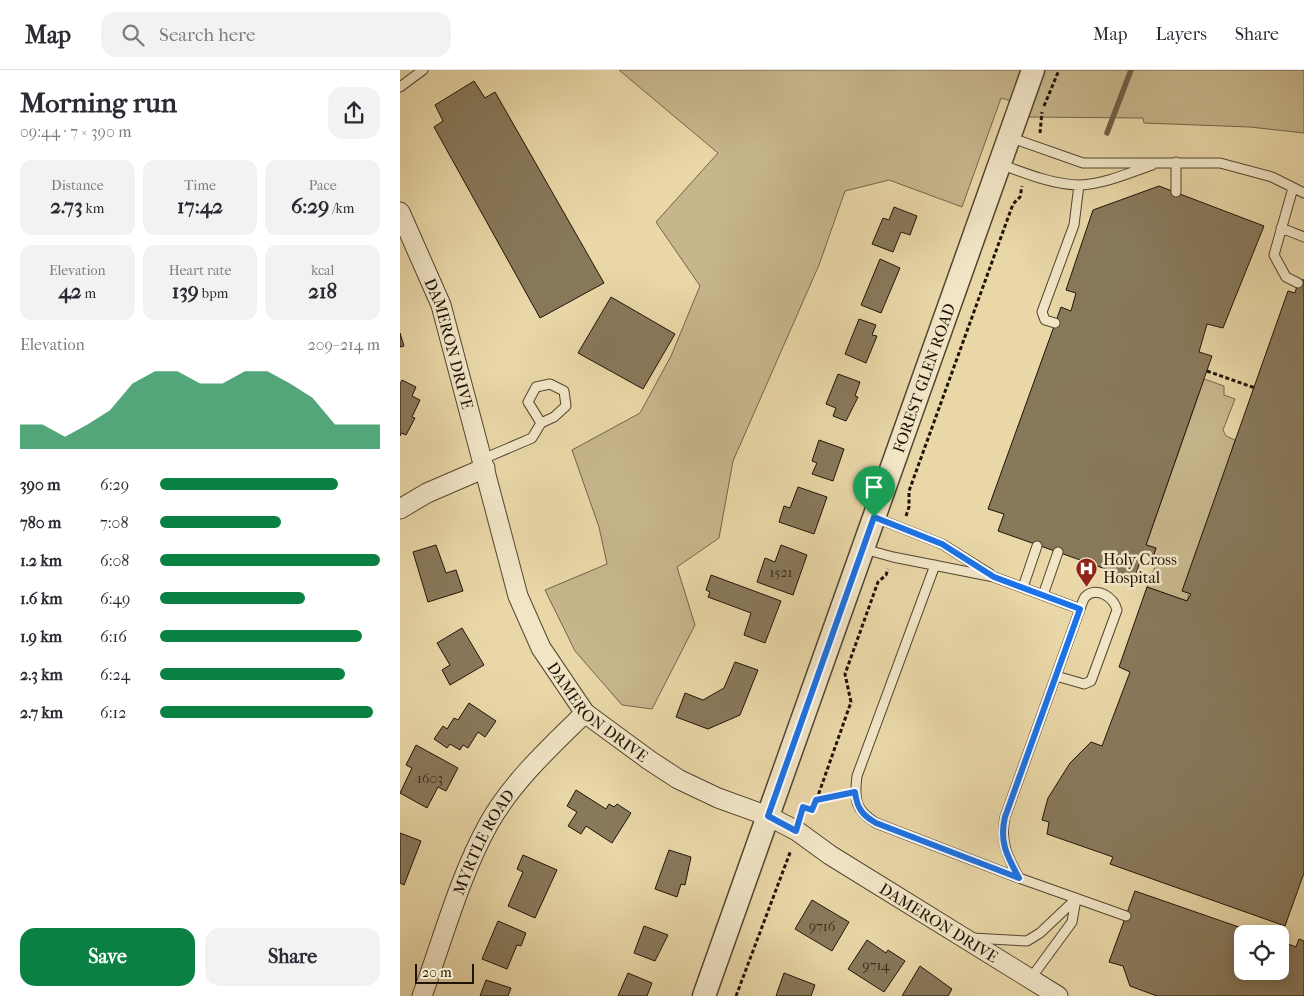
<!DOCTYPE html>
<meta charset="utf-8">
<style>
:root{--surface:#fff;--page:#f2f2f3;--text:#2b2b33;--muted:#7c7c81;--line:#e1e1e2;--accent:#0b8043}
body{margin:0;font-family:"IM FELL French Canon",serif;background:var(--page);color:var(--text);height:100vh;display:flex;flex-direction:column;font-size:19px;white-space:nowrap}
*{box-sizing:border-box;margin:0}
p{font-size:16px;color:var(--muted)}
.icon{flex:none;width:28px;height:28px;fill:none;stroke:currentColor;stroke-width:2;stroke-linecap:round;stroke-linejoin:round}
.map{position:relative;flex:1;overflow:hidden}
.sheet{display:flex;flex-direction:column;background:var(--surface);width:400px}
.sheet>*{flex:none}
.buttons{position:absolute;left:834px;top:855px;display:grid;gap:10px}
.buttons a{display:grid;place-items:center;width:55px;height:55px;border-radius:10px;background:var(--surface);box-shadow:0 2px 12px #0003;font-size:25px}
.scale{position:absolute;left:15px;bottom:12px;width:59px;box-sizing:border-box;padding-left:5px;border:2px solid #1f1408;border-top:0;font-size:14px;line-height:18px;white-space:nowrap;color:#1f1408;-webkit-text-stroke:4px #f1e5c6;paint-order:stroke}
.pin{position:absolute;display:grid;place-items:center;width:42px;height:42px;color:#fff;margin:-51px -21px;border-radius:50% 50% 50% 0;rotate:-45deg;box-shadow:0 0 5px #0007}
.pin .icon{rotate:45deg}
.round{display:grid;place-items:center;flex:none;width:52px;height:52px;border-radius:15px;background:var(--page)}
.overview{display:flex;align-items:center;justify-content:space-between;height:85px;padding:0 20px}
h1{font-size:28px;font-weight:700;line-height:38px}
.stats{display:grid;grid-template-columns:repeat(3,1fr);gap:8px;height:85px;padding:5px 20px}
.stats div{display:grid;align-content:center;border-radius:12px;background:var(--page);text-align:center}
.stats b{font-size:21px;font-weight:700}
.stats small{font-size:14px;font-weight:400}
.stats p{font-size:14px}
.chart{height:140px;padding:10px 20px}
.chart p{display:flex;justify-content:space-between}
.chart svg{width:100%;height:90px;margin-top:5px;fill:var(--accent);opacity:.7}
.cta{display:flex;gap:10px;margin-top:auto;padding:10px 20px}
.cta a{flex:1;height:58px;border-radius:15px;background:var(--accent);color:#fff;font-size:20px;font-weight:700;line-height:58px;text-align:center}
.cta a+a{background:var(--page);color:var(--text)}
ul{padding:0 20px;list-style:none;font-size:16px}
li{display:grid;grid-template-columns:80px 60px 1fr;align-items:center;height:38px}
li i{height:12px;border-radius:6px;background:var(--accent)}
header{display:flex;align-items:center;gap:30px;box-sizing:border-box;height:70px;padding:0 25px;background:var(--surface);border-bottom:1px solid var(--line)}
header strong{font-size:24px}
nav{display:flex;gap:28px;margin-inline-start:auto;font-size:18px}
.search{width:350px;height:45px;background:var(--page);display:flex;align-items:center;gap:12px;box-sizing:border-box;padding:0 18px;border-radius:15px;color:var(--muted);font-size:19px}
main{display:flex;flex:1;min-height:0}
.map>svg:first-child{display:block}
.green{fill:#c7b68c;stroke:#73654a}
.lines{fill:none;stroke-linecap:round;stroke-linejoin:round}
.stream{stroke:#6f6147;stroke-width:5.5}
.building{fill:#88795b;stroke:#1f1408}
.service-casing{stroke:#524530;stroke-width:11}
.minor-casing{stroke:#524530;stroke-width:21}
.tertiary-casing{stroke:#524530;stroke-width:25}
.path{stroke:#1f1408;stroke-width:3;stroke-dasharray:4 2.5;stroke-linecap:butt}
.service{stroke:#f1e5c6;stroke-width:9}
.minor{stroke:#f1e5c6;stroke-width:19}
.tertiary{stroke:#f1e5c6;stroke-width:22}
.route-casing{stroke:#fff;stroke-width:10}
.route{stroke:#1a73e8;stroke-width:6}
.labels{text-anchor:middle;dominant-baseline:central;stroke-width:5;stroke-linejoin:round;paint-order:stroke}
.number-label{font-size:14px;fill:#392d1d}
.street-label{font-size:16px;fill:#1f1408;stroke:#f1e5c6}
.poi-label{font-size:16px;fill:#1f1408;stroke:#f1e5c6;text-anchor:start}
</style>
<header>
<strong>Map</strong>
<div class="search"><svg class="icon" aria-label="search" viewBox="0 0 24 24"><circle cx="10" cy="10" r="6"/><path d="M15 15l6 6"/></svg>Search here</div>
<nav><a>Map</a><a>Layers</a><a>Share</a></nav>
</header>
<main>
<section class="sheet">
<div class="overview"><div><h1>Morning run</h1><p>09:44 · 7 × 390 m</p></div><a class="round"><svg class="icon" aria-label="share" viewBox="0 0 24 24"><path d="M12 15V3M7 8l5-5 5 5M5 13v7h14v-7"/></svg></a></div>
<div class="stats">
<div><p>Distance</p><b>2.73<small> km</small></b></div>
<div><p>Time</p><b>17:42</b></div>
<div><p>Pace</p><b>6:29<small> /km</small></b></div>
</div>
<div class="stats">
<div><p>Elevation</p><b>42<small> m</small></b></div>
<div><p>Heart rate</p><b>139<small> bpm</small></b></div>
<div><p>kcal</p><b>218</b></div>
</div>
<div class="chart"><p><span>Elevation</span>209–214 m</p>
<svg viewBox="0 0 160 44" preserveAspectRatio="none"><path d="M0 44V32L10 32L20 38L30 32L40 25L50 12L60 6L70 6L80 12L90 12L100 6L110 6L120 12L130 19L140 32L150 32L160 32V44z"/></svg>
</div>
<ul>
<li><b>390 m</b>6:29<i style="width:81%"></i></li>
<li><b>780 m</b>7:08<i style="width:55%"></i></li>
<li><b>1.2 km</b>6:08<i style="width:100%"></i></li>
<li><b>1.6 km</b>6:49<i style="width:66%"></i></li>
<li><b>1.9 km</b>6:16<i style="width:92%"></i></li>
<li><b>2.3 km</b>6:24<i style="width:84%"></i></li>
<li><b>2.7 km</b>6:12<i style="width:97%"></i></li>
</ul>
<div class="cta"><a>Save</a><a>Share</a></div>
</section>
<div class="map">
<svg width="904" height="926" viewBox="0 0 904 926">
<rect width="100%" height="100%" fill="#e9d7a7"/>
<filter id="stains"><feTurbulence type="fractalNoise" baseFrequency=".004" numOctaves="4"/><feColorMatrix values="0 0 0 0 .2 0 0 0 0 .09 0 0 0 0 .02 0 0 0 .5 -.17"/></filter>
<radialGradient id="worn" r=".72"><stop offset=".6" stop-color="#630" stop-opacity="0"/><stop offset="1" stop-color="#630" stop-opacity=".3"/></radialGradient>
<!-- green -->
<path class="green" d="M219,0H904V63L850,57L744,53L743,48L627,47L631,37L601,28L562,137L489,110L445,121L419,195L333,391L319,468L277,497L295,555L252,639L222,635L175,581L145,520L207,494L199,457L172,380L240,343L271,286L300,216L256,152L318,83Z
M804,309L824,316V325L835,329L823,360L826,366L835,370L787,531L747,517L758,489L753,487L756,478L746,475Z"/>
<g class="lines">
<!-- stream -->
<path class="stream" d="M707,63L731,0"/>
</g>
<!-- building -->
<path class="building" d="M74,11L85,28L95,22L204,213L140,248L34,57L43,51L35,35Z
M759,116L864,156L823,258L807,254L799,282L812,286L746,475L756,478L753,487L743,484L734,509L598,461L604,444L588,439L661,237L671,241L676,223L666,220L693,140Z
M494,137L517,146L510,165L501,162L493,182L472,174L483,148L489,150Z
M480,189L500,198L481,243L461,235Z
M899,209L904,210V803L885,856L710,794L713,787L647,764L649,752L642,750L648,728L670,693L691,672L702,676L730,602L719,597L747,517L787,531L791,524L782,521L888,221L895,223Z
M211,227L275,264L243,319L178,283Z
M459,249L476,255L472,265L477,266L466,293L445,284Z
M0,263L4,276L0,277Z
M438,304L460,312L455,326L458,327L446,351L433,346L436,338L426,334Z
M2,310L16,317L12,326L20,330L12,347L15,348L6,365L1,363L0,366V314Z
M419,370L444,379L433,411L412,404L417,393L412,391Z
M398,417L427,427L414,464L379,452L384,436L390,438Z
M36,475L46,503L56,500L63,521L28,532L13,482Z
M381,475L407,485L393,525L357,512L365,488L375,492Z
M311,505L381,531L365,573L344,565L351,543L308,527L310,522L306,520Z
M62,558L84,595L50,615L42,600L50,595L37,573Z
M335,592L358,600L340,645L308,659L276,647L285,623L303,630L324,618Z
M69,633L96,651L85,667L78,662L68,678L63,675L60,680L50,674L47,678L34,669L43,656L47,659L54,648L58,650Z
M16,675L58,698L46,721L38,717L27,738L0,723L12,698L6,695Z
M176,720L206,739L209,734L214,737L217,734L231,743L212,773L186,756L181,764L168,756L177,742L167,736Z
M0,763L21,771L4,815L0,813Z
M269,780L291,787L285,815L281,814L277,827L255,819Z
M123,785L157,800L135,848L108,836L123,802L117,799Z
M735,821L859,864H842V901H880V871L896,877L899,869L904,871V926H757L730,916L723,896L709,892Z
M412,830L449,852L432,881L395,859Z
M98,851L126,863L121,876L117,875L107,899L82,889Z
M244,856L268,865L255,891L234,883Z
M467,870L486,883L488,880L505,891L484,922L448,899Z
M520,896L552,919L548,926H502Z
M228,903L252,913L247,926H218Z
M384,903L415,915L411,926H376Z
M86,910L111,918L108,926H80Z"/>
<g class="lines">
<defs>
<path id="service" d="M0,17L23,0
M609,67L683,93H820L872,107L904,123
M600,94C624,103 654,115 680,115C704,114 729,103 752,95
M893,118L874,185L886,207L898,213
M776,122V92
M881,158L904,167
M655,253L645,250L642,242L674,155L679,115
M83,389L132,368L141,353L154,347L166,336L164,321L150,314L136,317L128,332L141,353
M474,447L542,474L590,504
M464,479L493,487L594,507L680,539
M535,495L457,706C454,730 455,740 476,753L619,808
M623,517L637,476
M643,525L658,482
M656,606L684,614L691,611L717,540C714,528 697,515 685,527C683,530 681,536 680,539L605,747C600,772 607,786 619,808L726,846
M572,868L627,871L640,863L676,829
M631,908L672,852L676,829"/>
<g id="minor">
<path id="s1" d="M0,142L41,235L118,526L141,578L185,643L249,690L278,709L318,728L368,746L397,761L430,785L658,926"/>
<path d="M0,439L27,423L85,398"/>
<path id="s2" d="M22,926C43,869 59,808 88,755C111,713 151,676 185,643"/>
</g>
<g id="tertiary">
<path id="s3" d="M304,926L633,0"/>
</g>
</defs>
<!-- service casing -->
<use href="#service" class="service-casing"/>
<!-- minor casing -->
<use href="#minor" class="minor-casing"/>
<!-- tertiary casing -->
<use href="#tertiary" class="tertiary-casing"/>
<!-- path -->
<path class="path" d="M644,36L659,0
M640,63L642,42
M807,301L855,318
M506,446L509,437V421L613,134L620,127L622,116
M417,730L442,725
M402,742L403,737L413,740L451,632L445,604L478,512L486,505L488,499
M336,926L391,780"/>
<!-- service -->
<use href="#service" class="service"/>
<!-- minor -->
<use href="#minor" class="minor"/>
<!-- tertiary -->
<use href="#tertiary" class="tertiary"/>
</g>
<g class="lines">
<defs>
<path id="route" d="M474,447L542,474L594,507L680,539L605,747C599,772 607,786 619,808L476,753C462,745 457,738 455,722L416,730L412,740L403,737L396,761L368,746Z"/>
</defs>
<!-- route casing -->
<use href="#route" class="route-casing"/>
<!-- route -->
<use href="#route" class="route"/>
</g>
<!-- icons -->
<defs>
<symbol id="hospital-pin" viewBox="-11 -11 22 30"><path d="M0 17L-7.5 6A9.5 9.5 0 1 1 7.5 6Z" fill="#8f2418" stroke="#f1e5c6"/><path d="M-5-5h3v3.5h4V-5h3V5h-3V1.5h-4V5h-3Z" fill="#fff"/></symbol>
</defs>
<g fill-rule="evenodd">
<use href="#hospital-pin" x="674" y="486" width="25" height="34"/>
</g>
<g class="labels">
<!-- number labels -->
<g class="number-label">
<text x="381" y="502">1521</text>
<text x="30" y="708">1603</text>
<text x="422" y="856">9716</text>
<text x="476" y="895">9714</text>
</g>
<!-- street labels -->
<g class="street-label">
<text stroke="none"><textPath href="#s1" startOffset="141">DAMERON DRIVE</textPath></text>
<text stroke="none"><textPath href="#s3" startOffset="656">FOREST GLEN ROAD</textPath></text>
<text stroke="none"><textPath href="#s1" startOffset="546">DAMERON DRIVE</textPath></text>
<text stroke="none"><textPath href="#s2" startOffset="166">MYRTLE ROAD</textPath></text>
<text stroke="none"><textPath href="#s1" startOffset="951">DAMERON DRIVE</textPath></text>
</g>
<!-- poi labels -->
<g class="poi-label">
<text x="703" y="489">Holy Cross<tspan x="703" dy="18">Hospital</tspan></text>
</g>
</g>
<rect width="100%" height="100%" filter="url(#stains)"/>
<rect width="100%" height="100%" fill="url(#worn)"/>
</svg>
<div class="buttons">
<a><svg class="icon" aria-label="locate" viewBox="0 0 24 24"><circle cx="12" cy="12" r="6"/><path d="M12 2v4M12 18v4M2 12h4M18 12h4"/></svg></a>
</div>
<div class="scale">20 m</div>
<div class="pin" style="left:474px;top:447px;background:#1e9e55"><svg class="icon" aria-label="arrive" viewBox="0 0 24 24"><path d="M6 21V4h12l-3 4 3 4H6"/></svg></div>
</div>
</main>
